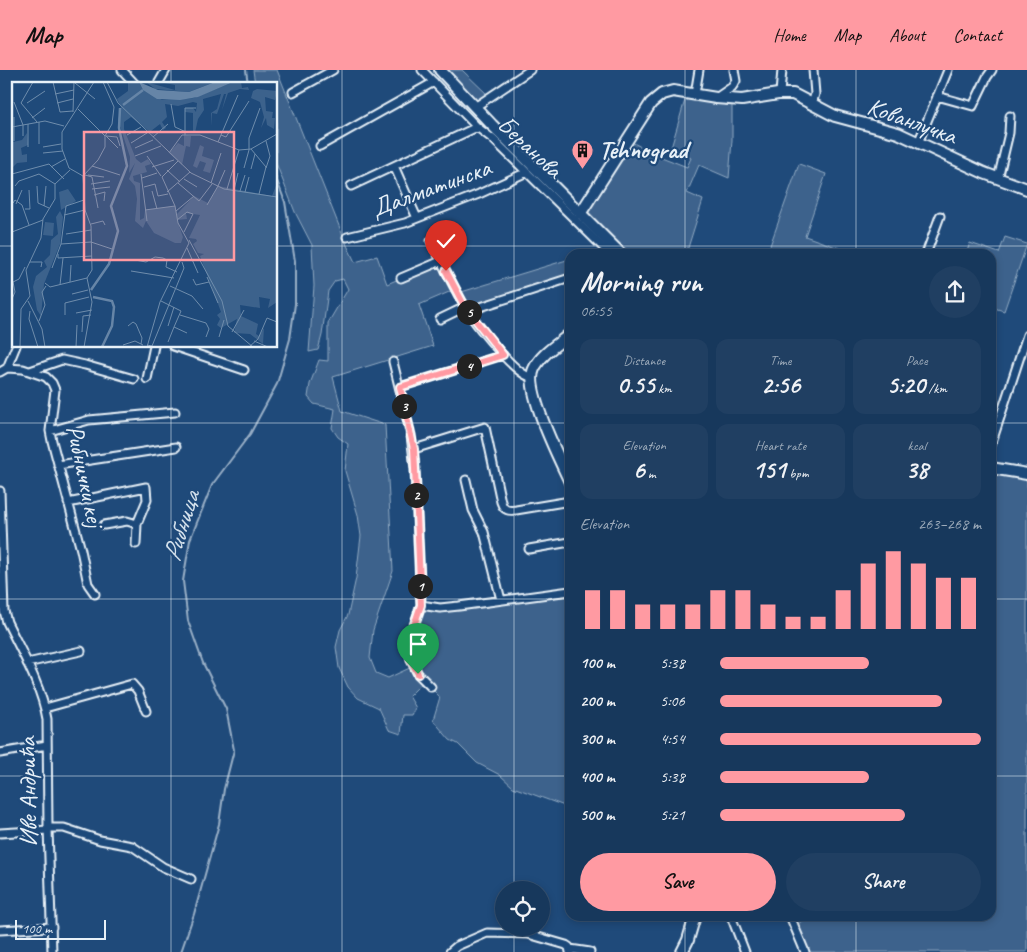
<!DOCTYPE html>
<meta charset="utf-8">
<style>
:root{--surface:#17385c;--page:#203f62;--text:#f1f3f6;--muted:#9eacbb;--line:#365272;--accent:#ff9aa2}
body{margin:0;font-family:Caveat,sans-serif;background:var(--page);color:var(--text);height:100vh;display:flex;flex-direction:column;font-size:19px;white-space:nowrap}
*{box-sizing:border-box;margin:0}
p{font-size:16px;color:var(--muted)}
.icon{flex:none;width:28px;height:28px;fill:none;stroke:currentColor;stroke-width:2;stroke-linecap:round;stroke-linejoin:round}
.map{position:relative;flex:1;overflow:hidden}
.panel{position:absolute;left:565px;top:179px;width:431px;height:672px;display:flex;flex-direction:column;background:var(--surface);border-radius:15px;box-shadow:0 2px 8px #0003,0 0 0 1px var(--line)}
.panel>*{flex:none}
.tools{position:absolute;left:495px;top:811px;display:grid;gap:10px}
.tools a{display:grid;place-items:center;width:55px;height:55px;border-radius:50%;background:var(--surface);box-shadow:0 2px 8px #0003,0 0 0 1px var(--line);font-size:25px}
.scale{position:absolute;left:15px;bottom:12px;width:91px;box-sizing:border-box;padding-left:5px;border:2px solid #e8f1f8;border-top:0;font-size:14px;line-height:18px;white-space:nowrap;color:#e8f1f8;-webkit-text-stroke:4px #1f4a7a;paint-order:stroke}
.pin{position:absolute;display:grid;place-items:center;width:42px;height:42px;color:#fff;margin:-51px -21px;border-radius:50% 50% 50% 0;rotate:-45deg;box-shadow:0 0 5px #0007}
.pin .icon{rotate:45deg}
.km{position:absolute;width:25px;height:25px;margin:-12px;border-radius:50%;background:#222;color:#fff;font-size:14px;line-height:25px;text-align:center}
.round{display:grid;place-items:center;flex:none;width:52px;height:52px;border-radius:26px;background:var(--page)}
.summary{display:flex;align-items:center;justify-content:space-between;height:85px;padding:0 15px}
h1{font-size:28px;font-weight:800;line-height:38px}
.stats{display:grid;grid-template-columns:repeat(3,1fr);gap:8px;height:85px;padding:5px 15px}
.stats div{display:grid;align-content:center;border-radius:12px;background:var(--page);text-align:center}
.stats b{font-size:25px;font-weight:800}
.stats small{font-size:14px;font-weight:400}
.stats p{font-size:14px}
.chart{height:140px;padding:10px 15px}
.chart p{display:flex;justify-content:space-between}
.chart svg{width:100%;height:90px;margin-top:5px;stroke:var(--accent);stroke-width:6}
.action{display:flex;gap:10px;margin-top:auto;padding:10px 15px}
.action a{flex:1;height:58px;border-radius:30px;background:var(--accent);color:#111;font-size:20px;font-weight:800;line-height:58px;text-align:center}
.action a+a{background:var(--page);color:var(--text)}
ul{padding:0 15px;list-style:none;font-size:16px}
li{display:grid;grid-template-columns:80px 60px 1fr;align-items:center;height:38px}
li i{height:12px;border-radius:6px;background:var(--accent)}
header{display:flex;align-items:center;gap:30px;box-sizing:border-box;height:70px;padding:0 25px;background:var(--accent);color:#111}
header strong{font-size:24px}
nav{display:flex;gap:28px;margin-inline-start:auto;font-size:18px}
.map>svg:first-child{display:block}
.green{fill:#3c628c;stroke:#92aac2}
.lines{fill:none;stroke-linecap:round;stroke-linejoin:round}
.stream{stroke:#9ab0c7;stroke-width:2}
.street-casing{stroke:#e8f1f8;stroke-width:11}
.secondary-casing{stroke:#e8f1f8;stroke-width:14}
.street{stroke:#1f4a7a;stroke-width:7}
.secondary{stroke:#1f4a7a;stroke-width:10}
.route-casing{stroke:#fff;stroke-width:10}
.route{stroke:#ff9aa2;stroke-width:6}
.grid{fill:none;stroke:#e8f1f8;stroke-width:1;stroke-opacity:0.55}
.labels{text-anchor:middle;dominant-baseline:central;stroke-width:4.5;stroke-linejoin:round;paint-order:stroke}
.street-label{font-size:25px;fill:#e8f1f8;stroke:#1f4a7a}
.poi-label{font-size:25px;font-weight:bold;fill:#e8f1f8;stroke:#1f4a7a;text-anchor:start}
.water-label{font-size:26px;font-style:italic;fill:#d4e1ec;stroke:#1f4a7a}
.inset-river{fill:none;stroke:#6685a7;stroke-width:2.5}
.inset-road{fill:none;stroke:#6f8dac;stroke-width:1}
.view{fill:#ff9aa2;fill-opacity:0.15;stroke:#ff9aa2;stroke-width:2.5}
.inset-edge{fill:none;stroke:#e8f1f8;stroke-width:2.5}
</style>
<header>
<strong>Map</strong>
<nav><a>Home</a><a>Map</a><a>About</a><a>Contact</a></nav>
</header>
<div class="map">
<svg width="1027" height="882" viewBox="0 0 1027 882">
<rect width="100%" height="100%" fill="#1f4a7a"/>
<filter id="ink" filterUnits="userSpaceOnUse"><feTurbulence type="fractalNoise" baseFrequency=".02" numOctaves="2"/><feDisplacementMap in="SourceGraphic" scale="10" xChannelSelector="R" yChannelSelector="G"/><feConvolveMatrix kernelMatrix="1 2 1 2 8 2 1 2 1" color-interpolation-filters="sRGB"/></filter>
<g filter="url(#ink)">
<!-- green -->
<path class="green" d="M253,0H277L345,171L355,192L377,186L387,214L441,191L456,219L419,235L433,276L333,307L342,341L385,355L393,501L373,560L370,588L376,603L388,608L414,596L410,582L421,535L432,537L570,521V738L513,717L500,705L477,693L458,674L450,670L433,650L440,627L424,611L409,626L416,638L412,645H403L401,664L389,660L379,638L358,628L348,617L339,598L336,577L340,560L348,545L356,508L361,466L358,445L345,401L348,374L338,367L332,358L335,339L314,334L308,327L310,314L319,290L328,291V253L348,219L343,209L335,211L328,221L322,265L318,280L309,282L314,216L312,175L295,142L276,93V14H255Z
M440,0H462L490,27L475,37Z
M687,23L732,29V70L729,108L699,95L687,123L703,130L686,184H621L580,144L628,70L641,77V79L687,97L691,88L671,78Z
M799,94L826,104L805,166L856,184H767Z
M1005,167L1027,174L1004,241L991,237V184H966L970,173L999,183Z
M570,189V208L468,241L458,223Z
M991,398L1027,404V882H805L794,856L812,846H991Z"/>
<g class="lines">
<!-- stream -->
<path class="stream" d="M246,0L248,14
M181,882L194,844L219,754L224,719L234,680L226,639L203,593L188,551L183,511L190,470L212,415L250,364L277,314L290,269L295,234V191L285,132L276,108"/>
<defs>
<path id="street" d="M122,0L135,14
M422,0L477,57L494,70L610,184
M158,14L166,0
M293,22L333,0
M780,23L782,0
M695,24L699,0
M937,26L973,36L987,7L992,0
M716,28L732,17L736,11L734,0
M812,34L815,24L813,0
M475,37L530,0
M918,73L948,0
M320,76L434,12
M394,96L417,148
M998,109L1009,63L1010,46
M351,116L477,57
M347,167L405,153L479,124L527,102
M431,171C442,192 452,214 464,235C473,251 515,305 531,307
M926,184L940,146
M401,208L441,191
M468,241L570,208
M440,249L465,237
M173,276L244,300
M393,292L411,365L415,399L421,535L410,567V582L411,590L418,604L431,617
M7,298L23,299L46,307L52,313L55,320L50,361L52,371L81,480L88,514L95,524
M30,301L62,290L85,295L134,309
M0,302L7,298L16,276
M147,309L154,276
M400,317L503,285
M50,361L89,350L175,342
M991,375L1027,265
M414,379L485,357L501,432C504,441 509,441 516,440L570,431
M58,395L176,377
M466,410L473,440L484,462L501,530
M0,421L4,541L7,552C22,583 41,615 47,649L48,758L52,882
M68,433L146,417L147,430L137,454L136,474
M104,455L127,451L137,454
M529,479L570,472
M421,535L440,538L459,536L570,521
M27,593L81,581
M45,638L132,614L138,621L146,641
M0,683L47,675
M48,758H64L100,770L132,776L163,797L191,809
M0,763L48,760
M731,846L745,882
M790,846L805,882
M0,860L52,857
M570,879L590,882
M450,882L457,876L487,863L528,864L566,875L569,877L570,882"/>
<path id="secondary" d="M440,0L492,55L621,184
M580,144L651,33L662,24L673,21L716,28L742,30L778,24H793L835,46L898,63L984,103L1027,119
M570,264C558,274 541,284 534,299C524,319 560,391 570,412
M991,398L1027,404
M682,882L688,870L695,846"/>
</defs>
<!-- street casing -->
<use href="#street" class="street-casing"/>
<!-- secondary casing -->
<use href="#secondary" class="secondary-casing"/>
<!-- street -->
<use href="#street" class="street"/>
<!-- secondary -->
<use href="#secondary" class="secondary"/>
</g>
</g>
<g class="lines" filter="url(#ink)">
<defs>
<path id="route" d="M418,604L411,590L409,575L410,567L421,535L415,399L414,379L400,317L503,285L465,237L446,201"/>
</defs>
<!-- route casing -->
<use href="#route" class="route-casing"/>
<!-- route -->
<use href="#route" class="route"/>
</g>
<!-- grid -->
<path class="grid" d="M171,0V14M342,0V882M514,0V820M685,0V184M856,0V184M0,176H14M276,176H1027M171,276V882M0,353H570M991,353H1027M0,529H570M991,529H1027M0,706H570M991,706H1027M685,846V882M856,846V882M514,858V882"/>
<!-- icons -->
<defs>
<symbol id="building-pin" viewBox="-11 -11 22 30"><path d="M0 17L-7.5 6A9.5 9.5 0 1 1 7.5 6Z" fill="#ff9aa2" stroke="#1f4a7a"/><path d="M-4-6H4V6H1V3H-1V6H-4ZM-2.5-4.3h1.7v1.8h-1.7ZM.8-4.3h1.7v1.8H.8ZM-2.5-1h1.7V.8h-1.7ZM.8-1h1.7V.8H.8Z" fill="#111"/></symbol>
</defs>
<g fill-rule="evenodd">
<use href="#building-pin" x="570" y="68" width="25" height="34"/>
</g>
<g class="labels">
<!-- street labels -->
<g class="street-label">
<text transform="translate(912 51) rotate(20)">Кованлучка</text>
<text transform="translate(530 77) rotate(43)">Беранова</text>
<text transform="translate(431 118) rotate(-20)">Далматинска</text>
<text transform="translate(85 406) rotate(78)">Рибнички кеј</text>
<text transform="translate(28 722) rotate(-91)">Иве Андрића</text>
</g>
<!-- poi labels -->
<g class="poi-label">
<text x="599" y="80">Tehnograd</text>
</g>
<!-- water labels -->
<g class="water-label">
<text transform="translate(181 456) rotate(-73)">Рибница</text>
</g>
</g>
<!-- overview -->
<g transform="translate(12 12)">
<rect width="265" height="265" fill="#1f4a7a"/>
<path d="M116,0H127L131,8L150,18L182,16L221,0H229L230,6L236,5L237,8L228,7L216,11L210,28L214,12H212L205,32L200,31L199,44V31L205,27L209,12L191,17L192,28L186,37L183,51L181,50V31L173,30V26H181L184,30L185,21L181,20L166,24L153,22L155,35L150,40L154,46L151,48L148,42L139,49L143,54L119,35L112,40V47L124,77L129,81L136,77L139,82L133,84L135,90L121,94L122,99L128,101V138L132,136L133,128L163,124L165,132L182,114L196,121L206,104L260,114L265,101V220L256,226L258,217L247,215L248,226L228,223L229,234L246,242L244,252L247,254L252,246L251,262L238,252L222,251L225,237L209,246L205,243L208,237L205,233L209,230L188,174L192,172L186,171L181,162L185,159L184,157L177,156L188,133L174,131L175,137L165,138L171,155L169,161H163L142,151L134,139L131,146L123,139L125,117L123,104L117,97L123,81L117,91L118,75L106,38L109,25L105,17L116,9ZM134,0L163,8V3L147,0H203L177,10L143,7ZM245,7L265,9L263,18L253,15L254,29L261,30L260,36H263L262,47L255,43L254,36L249,46L252,35L248,20L239,16L241,9ZM15,51L16,63L9,66L10,73L15,72V80L5,81L0,86L1,60L10,58ZM172,53L179,54L178,65L174,64L170,83L157,71L166,61L172,64ZM188,63L192,65L190,74L202,78L198,91L191,89L194,81L188,79L185,86L181,84ZM56,107L64,119L49,128L47,110ZM48,129L51,135L48,162L32,202L29,234L25,228L21,205L24,194L35,185L32,179L38,173L39,158L46,152L44,135ZM33,140L42,141L41,154L31,153Z" fill="#3c628c"/>
<path d="M127,0L146,8L177,10L203,0H221L186,15L168,18L145,17L131,8Z" fill="#6685a7"/>
<path class="inset-river" d="M111,23L131,8M79,208L97,182L106,149L99,124L115,84L107,46L108,26M81,215L100,219L102,225L100,244L90,265"/>
<path class="inset-road" d="M21,0L9,21L25,40M23,0H49M41,0L48,30L61,29M91,0L102,25L100,42L93,54M95,0L106,21L179,91L212,107L265,115M63,1L83,17M43,12L62,8M2,20L11,43V54M15,21L33,9M45,21L61,17M159,22L163,45L174,50M66,27L93,54M61,30L62,0M20,36L33,26M27,40V62M0,45L33,39L52,44M115,53L129,45M173,53V26H184M209,53L214,55L237,19M94,54L105,55L108,64M94,54L106,66M141,55L156,42M2,59V35M206,60L226,13M119,61L135,51M16,65V42M31,65L49,62M123,66L141,58M239,67L254,85L247,112M237,68V56L248,26M31,71L51,69M157,71L170,53H188L227,68L239,67L265,52M123,74L149,64M135,74L149,94M80,84L108,93M39,85L53,77M140,85L162,78M232,86L237,68M254,86L258,74L254,59M239,87L243,72M155,88L168,100M0,92L37,82L52,97M129,92L135,139M73,93L80,95L86,126M76,93L92,95M71,94L73,128L79,144L80,188L75,196L80,220L72,265M71,94L57,86L50,67V50L82,0M71,94L86,78L93,65V54M130,96L145,91M172,97L185,105M166,101L187,119L200,102M199,101L209,71M79,102L98,99M3,104L7,99L27,92L43,102M25,104L26,121L37,126M206,104L213,88M132,105L143,102L146,114L156,112M80,107L98,105M215,107L227,68M222,108L226,91M140,109L145,127M228,109L233,93M155,110L178,90M233,110L237,95M82,113L93,110L92,119M1,121L3,118L10,123L17,143M4,122L10,108M195,123L206,104M32,124L34,104M13,127H18L17,108M133,128L163,124M164,129L182,114M52,133L73,128M165,138L175,130L181,132L172,150M79,142L91,139L93,143M0,150L31,138M54,152L79,148M177,158L210,219L216,244L241,265M79,160L100,167M49,162L79,160M175,166L186,191M46,172V176L80,174M123,178L134,180L143,175L151,176L155,178L154,185L165,190M18,180H30L29,185M40,186L49,162L54,124L72,118M119,189L162,196M195,195L206,221M181,197L184,203L197,200M1,200L7,197L13,185M58,200L59,183M33,201L38,205L75,196M48,203L51,176M158,204L180,214L191,227M60,212L76,208M0,217L3,210L1,200M16,219L30,247L33,265M149,219L169,229L162,245M18,229L17,237L26,265M64,231L80,228M53,233V221L77,215M168,233L194,241L197,247L194,255M27,239L33,223L30,210L34,204M116,244L121,240L124,242L130,256L129,262M156,244L162,225M70,250L71,234L79,233M220,250L232,228M207,255L212,238M242,259L256,265M156,260L162,245L175,251M111,263L123,259L131,263M135,263L140,264L172,186L170,180M8,265L9,227L18,214L14,188L29,156L31,137L43,117V102L58,88M64,265L65,243M135,265L148,220L177,161L166,141L163,124L150,95L166,79M237,265L246,257L255,236L265,240"/>
<path class="view" d="M72,50H222V178H72Z"/>
<rect width="265" height="265" class="inset-edge"/>
</g>
</svg>
<div class="tools">
<a><svg class="icon" aria-label="locate" viewBox="0 0 24 24"><circle cx="12" cy="12" r="6"/><path d="M12 2v4M12 18v4M2 12h4M18 12h4"/></svg></a>
</div>
<div class="scale">100 m</div>
<div class="pin" style="left:418px;top:604px;background:#1e9e55"><svg class="icon" aria-label="arrive" viewBox="0 0 24 24"><path d="M6 21V4h12l-3 4 3 4H6"/></svg></div>
<div class="pin" style="left:446px;top:201px;background:#d93025"><svg class="icon" aria-label="check" viewBox="0 0 24 24"><path d="M5 12l5 5 9-10"/></svg></div>
<b class="km" style="left:420px;top:516px">1</b>
<b class="km" style="left:416px;top:425px">2</b>
<b class="km" style="left:404px;top:336px">3</b>
<b class="km" style="left:469px;top:296px">4</b>
<b class="km" style="left:469px;top:242px">5</b>
<section class="panel">
<div class="summary"><div><h1>Morning run</h1><p>06:55</p></div><a class="round"><svg class="icon" aria-label="share" viewBox="0 0 24 24"><path d="M12 15V3M7 8l5-5 5 5M5 13v7h14v-7"/></svg></a></div>
<div class="stats">
<div><p>Distance</p><b>0.55<small> km</small></b></div>
<div><p>Time</p><b>2:56</b></div>
<div><p>Pace</p><b>5:20<small> /km</small></b></div>
</div>
<div class="stats">
<div><p>Elevation</p><b>6<small> m</small></b></div>
<div><p>Heart rate</p><b>151<small> bpm</small></b></div>
<div><p>kcal</p><b>38</b></div>
</div>
<div class="chart"><p><span>Elevation</span>263–268 m</p>
<svg viewBox="0 0 160 44" preserveAspectRatio="none"><path d="M5 44V25M15 44V25M25 44V32M35 44V32M45 44V32M55 44V25M65 44V25M75 44V32M85 44V38M95 44V38M105 44V25M115 44V12M125 44V6M135 44V12M145 44V19M155 44V19"/></svg>
</div>
<ul>
<li><b>100 m</b>5:38<i style="width:57%"></i></li>
<li><b>200 m</b>5:06<i style="width:85%"></i></li>
<li><b>300 m</b>4:54<i style="width:100%"></i></li>
<li><b>400 m</b>5:38<i style="width:57%"></i></li>
<li><b>500 m</b>5:21<i style="width:71%"></i></li>
</ul>
<div class="action"><a>Save</a><a>Share</a></div>
</section>
</div>
